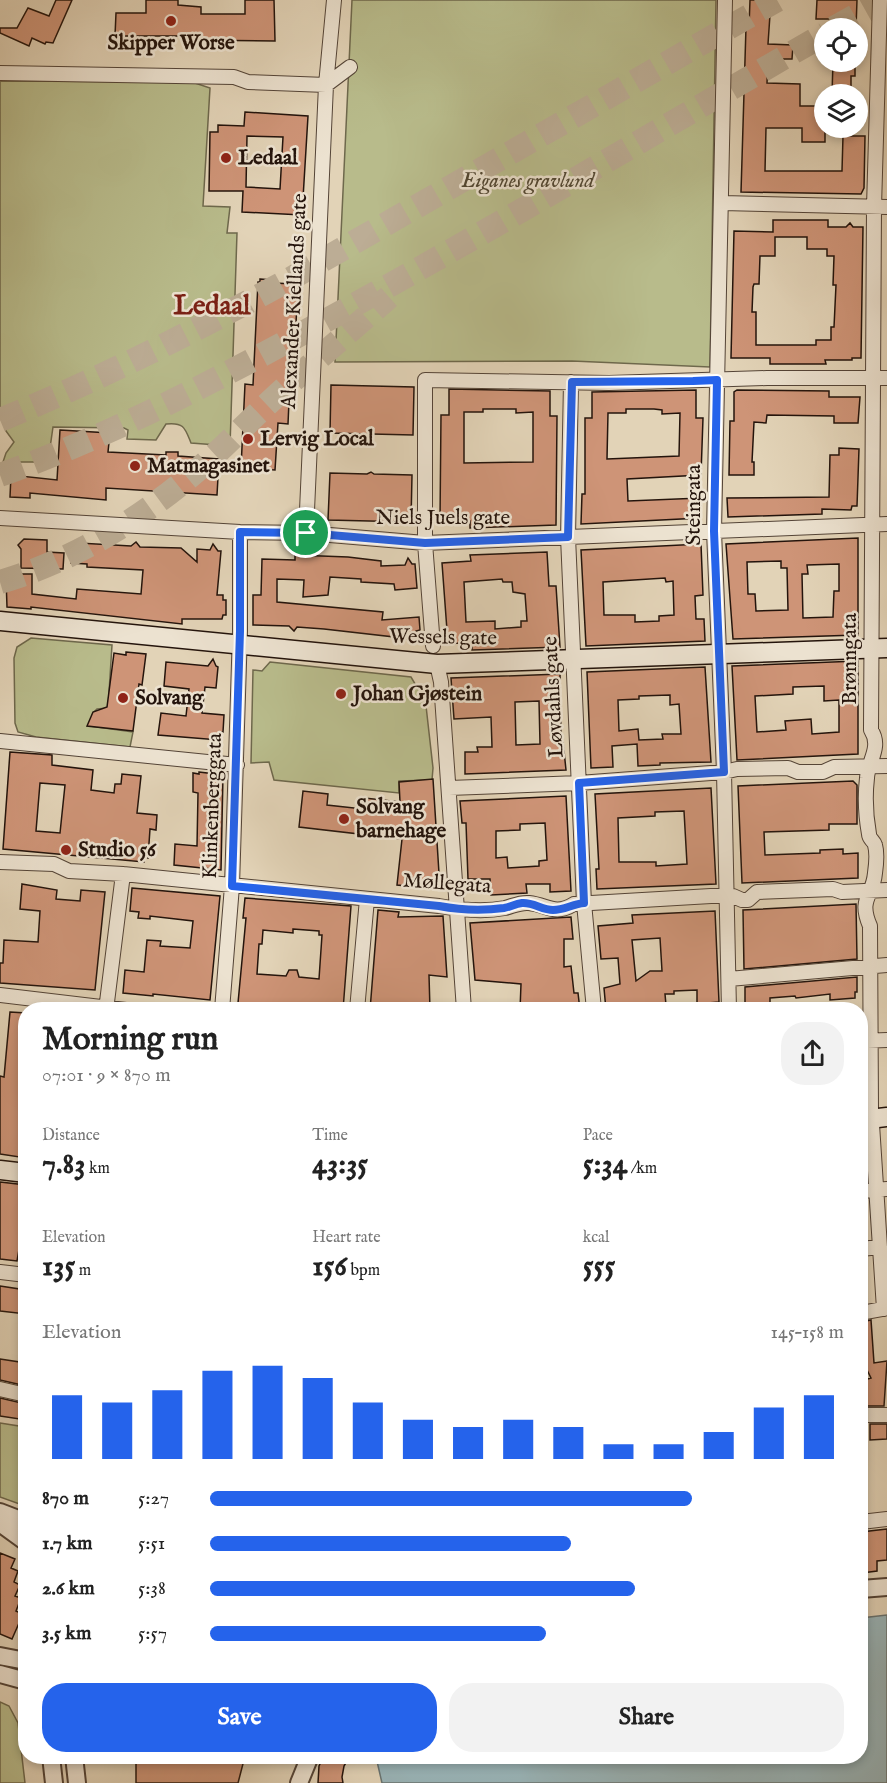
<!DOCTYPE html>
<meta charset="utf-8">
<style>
:root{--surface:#fff;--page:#f2f2f2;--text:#222;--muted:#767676;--accent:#2563eb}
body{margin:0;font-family:"IM FELL English",serif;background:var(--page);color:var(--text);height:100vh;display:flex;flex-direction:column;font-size:22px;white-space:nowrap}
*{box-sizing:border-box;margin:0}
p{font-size:20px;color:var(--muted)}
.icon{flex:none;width:33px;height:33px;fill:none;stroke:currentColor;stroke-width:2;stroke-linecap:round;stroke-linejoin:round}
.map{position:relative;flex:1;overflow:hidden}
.drawer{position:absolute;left:18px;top:1002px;width:850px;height:762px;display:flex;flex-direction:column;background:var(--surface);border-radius:24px;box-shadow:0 3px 9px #0003}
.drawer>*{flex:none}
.tools{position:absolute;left:814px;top:18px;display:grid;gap:12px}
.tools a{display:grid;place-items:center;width:54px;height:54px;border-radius:50%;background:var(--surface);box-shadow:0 3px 9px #0003;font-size:30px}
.pin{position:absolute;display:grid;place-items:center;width:51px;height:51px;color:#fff;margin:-26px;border:3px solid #fff;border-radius:50%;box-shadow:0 2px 6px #0007}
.round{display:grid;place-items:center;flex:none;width:63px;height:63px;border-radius:24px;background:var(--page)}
.head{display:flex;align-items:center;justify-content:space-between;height:102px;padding:0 24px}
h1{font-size:33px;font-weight:800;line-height:45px}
.stats{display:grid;grid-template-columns:repeat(3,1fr);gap:9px;height:102px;padding:6px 24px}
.stats div{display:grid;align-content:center}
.stats b{font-size:30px;font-weight:800}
.stats small{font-size:16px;font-weight:400}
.stats p{font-size:16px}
.chart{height:168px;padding:12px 24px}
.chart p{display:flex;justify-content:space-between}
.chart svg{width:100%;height:108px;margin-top:6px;stroke:var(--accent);stroke-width:6}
.action{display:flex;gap:12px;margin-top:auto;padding:12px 24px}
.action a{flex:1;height:69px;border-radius:24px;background:var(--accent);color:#fff;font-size:24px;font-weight:800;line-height:69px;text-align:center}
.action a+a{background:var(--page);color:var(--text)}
ul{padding:0 24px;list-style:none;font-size:20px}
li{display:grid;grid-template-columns:96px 72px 1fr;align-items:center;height:45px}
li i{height:15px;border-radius:8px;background:var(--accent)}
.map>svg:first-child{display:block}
.green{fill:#b8bb8b;stroke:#6e684c;stroke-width:1.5}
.water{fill:#99b5b9;stroke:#6a7574;stroke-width:1.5}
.building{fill:#ce9477;stroke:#24140c;stroke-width:1.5;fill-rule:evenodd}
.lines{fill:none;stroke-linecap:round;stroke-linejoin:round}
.motorway-tunnel{stroke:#bcad95;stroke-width:24;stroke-dasharray:24 12;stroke-linecap:butt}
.minor-casing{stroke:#544437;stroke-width:16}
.tertiary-casing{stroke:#544437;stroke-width:20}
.secondary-casing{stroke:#24140c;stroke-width:21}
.minor{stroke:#ece2d0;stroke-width:14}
.tertiary{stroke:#ece2d0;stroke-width:16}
.secondary{stroke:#ece2d0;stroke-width:18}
.route-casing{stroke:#fff;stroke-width:12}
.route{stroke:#2563eb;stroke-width:8}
.poi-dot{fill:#8f2418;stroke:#ece2d0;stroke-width:2}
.labels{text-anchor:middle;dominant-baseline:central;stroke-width:5;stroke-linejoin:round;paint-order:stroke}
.poi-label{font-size:21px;font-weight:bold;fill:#24140c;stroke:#ece2d0;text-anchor:start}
.park-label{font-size:21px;font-style:italic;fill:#504632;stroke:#ece2d0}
.street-label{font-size:21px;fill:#24140c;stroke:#ece2d0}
.district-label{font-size:27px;font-weight:bold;fill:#7a1f14;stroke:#ece2d0}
</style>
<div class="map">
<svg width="887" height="1783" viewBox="0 0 887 1783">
<rect width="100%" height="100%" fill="#e2d3b7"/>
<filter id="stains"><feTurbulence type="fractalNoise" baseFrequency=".00333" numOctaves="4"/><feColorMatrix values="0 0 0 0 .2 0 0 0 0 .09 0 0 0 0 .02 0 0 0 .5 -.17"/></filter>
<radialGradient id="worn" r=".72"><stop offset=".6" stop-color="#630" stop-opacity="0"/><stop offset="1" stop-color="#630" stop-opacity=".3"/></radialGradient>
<!-- green -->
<path class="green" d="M352,0H716L710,367L572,361L335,362Z
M0,81L192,82L210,88L203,206L230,207L227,233H237L230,446L191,443C185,428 184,422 166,424L156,440L127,439L128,430L124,428L53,427L48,462H3L6,453L14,442L6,431V426L0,418Z
M31,638L112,645L108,708L97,709L93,713L89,726L133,732L130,747L36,737L18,732L15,723L14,658L17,647Z
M270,662L411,677L418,689L424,688L433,768L432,780L399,781V793L274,780L269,762L251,763L253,670L262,671Z
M0,1423L25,1427V1506L0,1497Z
M0,1702L9,1706L18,1723L25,1783H0Z"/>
<!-- water -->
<path class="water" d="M887,1615V1783H382L376,1757L861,1756V1618Z"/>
<!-- building -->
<path class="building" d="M56,0H72L53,43L46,42L45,44L32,38L29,46L0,33V28H17L28,8L49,16Z
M146,0H178V5L201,7V14H245V0H274L275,41L190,40V36H115L116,13H146Z
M750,0H771L768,44L793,45L792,59H768L767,83L800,84V106H825V142H802V128H766L765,171H842L843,136H865L864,188L861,194L741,192L746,27H749Z
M817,0H857L856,28H834V19H816Z
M833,62H855V76H851V94H832Z
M245,112L308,116L302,215L242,212L243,191H209L210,132H218V125L244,126ZM247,136L283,137L280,189L246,187Z
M773,220H828V227H846L850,223L853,227H863L861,358H852V360H825L826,364H770V358H731L734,231L773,232ZM775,237H807V249H827V256H834L833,285H836L834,327H831V340H816V345H756V312H752L753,287L754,284H759L760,256H775Z
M260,279L272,280L271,283L298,284L292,401H289L288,424L278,423L275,470L241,468L245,384L253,385L258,282H260Z
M331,385L414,387L413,435L330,433Z
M449,389L550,391V416H557L556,525L470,528V521H440L441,415H449ZM483,409H516V413L533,412V462L464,463V412H483Z
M696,390V418H703L701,475L627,479L628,501L701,498V518L581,524L582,494H585V418H592V392ZM626,409H654L662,410V414L680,413L679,456L607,459L608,413H626Z
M737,390L829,391V397H860L858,423H834V416L767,415L766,423L754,422L752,462H754V475H729L730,421H734V392Z
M60,430L110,433L108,452L166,455V452H178V456L219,459L217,495L106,488V500L30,493V498L10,497L11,475L57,480Z
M839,448L859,449L857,506H852L851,510L822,509V514L728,517L727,498L829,497L830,455H839Z
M371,472L374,474L412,475L411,522L328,520L330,473L367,474Z
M858,538V635L733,639L726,544ZM781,561V568H787L788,610L756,611L755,594H748L747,562ZM839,564V591H834L833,617L803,618L802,574H808L807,565Z
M24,539L47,540V552L64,553L63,569L21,568V549L18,545Z
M136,542L140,547L181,548L197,562V549L210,550L213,544L218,551H221L217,595H223V600H226V615H223L222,619H182V624L31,607V609L7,607L6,578L18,579V574H32V594L76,599L77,589L141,594L143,570L87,567V564L71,563L72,551H79V543L131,546Z
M701,544L703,595L695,596L696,619H704L705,641L586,646L581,550ZM665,578L666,582L673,581L674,615L659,616V621L635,622V615H604L603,582Z
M547,552L549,586H556L560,647L472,650V642L448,644L442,563L471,561L470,555ZM502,579L503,582H512L513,592L525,594L527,621H521V627L495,629V621L466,622L464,582Z
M295,555L348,557L381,561V566L405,565L408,558L412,564H415L417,588L395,590L394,584L361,582V579L330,577L328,595L303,597L304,580L277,579V602L383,612L382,620L419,617L420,630L416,631L417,638L394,640V637L324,629L297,627L294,631L289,626L253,625V595H261L262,559L295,560Z
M126,652L146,654L142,685L139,684L133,731L87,726L93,712L107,707L114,653L126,655Z
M213,659L216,666L218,667L216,688L205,687L202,713L224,715L223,732H220L219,740L158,735L161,713L186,716L189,689L164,686L166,662L208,666Z
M858,661V754L737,760L732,666ZM824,686V701L839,700V732L812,734L811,719L785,721L786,730L757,732L755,696L793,694V687Z
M705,667L711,762L660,763V765L638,766L637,744L612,746L613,767L591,768L587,672ZM670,695V705L679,704L681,734H662L663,739L639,740L638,729L619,731L618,700L639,699V696Z
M560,674L561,741H563L566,770L465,774V752H478L477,747H492L491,717L454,719L451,678ZM539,701L540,744L516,745L515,702Z
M10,752L52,755V765L93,770L91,790L114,793L115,784H121L122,774L141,776L137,813L157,815L156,830L150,829L148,858L144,857V862L3,849ZM40,783L65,785L60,833L36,831Z
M199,772L223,775L221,870L174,865L175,844L197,846L198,793L193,792V773L199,774Z
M433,779L440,889L397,885L402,839L299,827L303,791L328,794L327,805L363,809L365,798L400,802L399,782Z
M853,781L857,785V824H829V830L764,832L765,855L820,853V850L843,849V854L858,853V878L742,883L738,786Z
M711,788L716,884L597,889L596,869H599L595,794ZM684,811L687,864L656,866V862H619L618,818L655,816V812Z
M566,796L571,891L550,892V884H526L527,893L491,895L490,879H468L466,823H462L460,801ZM545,823L547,860L539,861V866L508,868L507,857L496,858V831L520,830V824Z
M22,884L57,890L56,899L80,901L81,890L105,892L95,990L0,983V963H3L4,940L38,942L40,911L20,909Z
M132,888L220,896L210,1000L153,994V996L123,993L125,970L144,972L147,940L161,941L160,946L190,948L193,921L150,916V919L138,918L139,912L130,911Z
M245,898L351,906L343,1010H309L238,1003L246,918H243ZM293,929L319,931V935H322L319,979L299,977L297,970H289L286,976L257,974L259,944H262L263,930L293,933Z
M856,904L857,959L744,969L743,910Z
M378,910L399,912L398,917L443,916L447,977L429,975L430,1010H370Z
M715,911L719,1002L697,1004V990L674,991V994H665L666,1005L629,1010H606L604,988L620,984L618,958L601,959L598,926L633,923L632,915ZM660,938L662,971H650L636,981L632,940Z
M571,917L573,939H564V967L571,966L574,993H578L580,1010H520L521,984L475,980L470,923Z
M857,977V992H855V998L830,1000V994L796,998L795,996L770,998V1003L745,1004V987Z
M10,1012L26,1013V1113L22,1135L26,1136V1158L0,1154V1076L4,1077Z
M0,1182L26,1185V1210L17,1261L0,1259Z
M0,1286L26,1290V1314L0,1311Z
M871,1320L874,1363L887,1361L884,1406H865L864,1380L871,1378L861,1358V1322Z
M0,1359L26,1363V1386L0,1380Z
M0,1398L26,1404V1420L0,1416Z
M870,1424H887V1439L870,1440Z
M887,1529V1560L877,1561V1571L862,1573L861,1532Z
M0,1553L15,1559L11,1568L18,1571L14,1582L20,1585L15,1596L21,1598L16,1611L23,1614L12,1639L0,1634Z
M136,1756H245L238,1783H136Z
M324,1756H350L344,1766L342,1777L343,1783H318L319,1766Z"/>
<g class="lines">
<!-- motorway-tunnel -->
<path class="motorway-tunnel" d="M834,28L884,0
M0,420C98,380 191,333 283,283L777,0
M0,475C113,435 218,379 323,322C492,230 658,130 825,34
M0,582C79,559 150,513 210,459C227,444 243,427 259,412C301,372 346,335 389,297"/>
<defs>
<path id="minor" d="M725,0L714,531L724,772L729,1010
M880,0L874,207L871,730C882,747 868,761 867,778C865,795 866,817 869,834C869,839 874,841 875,845C877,852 876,866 875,873C873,897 858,898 870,926L871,1109L884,1309
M0,73L234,77L248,82L326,85L350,67
M722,203L887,207
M571,382L568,537L584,903L594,1010
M0,518L240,532L306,533L425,543L887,524
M306,533L326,85L334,0
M433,646L425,543V380L609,383L767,378H887
M437,664L441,682L464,1010
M0,741L237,765
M449,788L579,783L724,772L737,769L788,768L798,772H823L834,767L887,766
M0,862L54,864L69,871L123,874L439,906C461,910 484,912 505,908C513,906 520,902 529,903C548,905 554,916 574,904L711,896H733L742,900H748L757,892L833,889L842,892L887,890
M729,979L887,965
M0,995L126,1010
M106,1010L123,874
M222,1010L232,886L240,631V532
M357,1010L367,899
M861,1041L887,1040
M861,1191L887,1189
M861,1249L880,1247
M0,1272L26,1275
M861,1313L887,1308
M0,1389L26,1395
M861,1415H887
M861,1522L887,1519"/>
<path id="tertiary" d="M0,1512L26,1522
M0,1523L26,1542
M861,1589L887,1587
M0,1656L26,1661
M0,1674L26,1681
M51,1756L54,1783
M74,1756L77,1783
M299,1783L310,1756"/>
<path id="secondary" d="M0,621L437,664L887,648
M861,1120L887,1117
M0,1170L26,1173"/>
</defs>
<!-- minor casing -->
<use href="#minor" class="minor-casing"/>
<!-- tertiary casing -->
<use href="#tertiary" class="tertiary-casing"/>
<!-- secondary casing -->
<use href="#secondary" class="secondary-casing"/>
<!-- minor -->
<use href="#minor" class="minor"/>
<!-- tertiary -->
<use href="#tertiary" class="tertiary"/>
<!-- secondary -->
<use href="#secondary" class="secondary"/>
</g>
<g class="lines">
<defs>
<path id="route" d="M717,380L714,531L724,772L579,783L584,903C573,904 564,910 553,910C542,910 533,902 522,903C515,904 510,907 504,908C482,911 460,910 439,906L232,886L240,631V532L306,533L425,543L568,537L572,382L693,381Z"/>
</defs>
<!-- route casing -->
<use href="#route" class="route-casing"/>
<!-- route -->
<use href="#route" class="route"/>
</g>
<!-- markers -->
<g class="poi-dot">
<circle cx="171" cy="21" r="6"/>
<circle cx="226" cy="158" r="6"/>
<circle cx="248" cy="439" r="6"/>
<circle cx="135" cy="466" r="6"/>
<circle cx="341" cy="694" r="6"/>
<circle cx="123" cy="698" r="6"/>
<circle cx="344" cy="819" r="6"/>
<circle cx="66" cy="850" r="6"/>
</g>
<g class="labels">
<!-- poi labels -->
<g class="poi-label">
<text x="171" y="43" text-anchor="middle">Skipper Worse</text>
<text x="238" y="158">Ledaal</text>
<text x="260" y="439">Lervig Local</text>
<text x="147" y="466">Matmagasinet</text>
<text x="353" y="694">Johan Gjøstein</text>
<text x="135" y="698">Solvang</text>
<text x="356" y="807">Solvang<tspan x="356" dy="24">barnehage</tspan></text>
<text x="78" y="850">Studio 56</text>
</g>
<!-- park labels -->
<g class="park-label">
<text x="528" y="181">Eiganes gravlund</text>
</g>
<!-- street labels -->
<g class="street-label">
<text transform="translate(295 301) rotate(-87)">Alexander Kiellands gate</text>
<text transform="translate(694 505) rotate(-90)">Steingata</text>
<text x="443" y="518">Niels Juels gate</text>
<text transform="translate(443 638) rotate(1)">Wessels gate</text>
<text transform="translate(850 659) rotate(-90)">Brønngata</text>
<text transform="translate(554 697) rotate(-93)">Løvdahls gate</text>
<text transform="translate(213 806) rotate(-88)">Klinkenberggata</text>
<text transform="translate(447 884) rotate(4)">Møllegata</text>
</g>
<!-- district labels -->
<g class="district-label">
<text x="212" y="307">Ledaal</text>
</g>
</g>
<rect width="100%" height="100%" filter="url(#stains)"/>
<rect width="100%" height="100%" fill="url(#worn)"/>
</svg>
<div class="tools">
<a><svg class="icon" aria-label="locate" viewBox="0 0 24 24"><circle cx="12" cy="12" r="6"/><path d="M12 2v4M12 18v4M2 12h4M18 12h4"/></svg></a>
<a><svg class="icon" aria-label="layers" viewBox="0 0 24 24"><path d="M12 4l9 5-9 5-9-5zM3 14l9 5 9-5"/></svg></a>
</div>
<div class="pin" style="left:306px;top:533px;background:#1e9e55"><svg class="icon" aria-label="arrive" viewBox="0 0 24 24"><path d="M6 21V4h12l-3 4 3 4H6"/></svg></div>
<section class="drawer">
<div class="head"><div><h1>Morning run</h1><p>07:01 · 9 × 870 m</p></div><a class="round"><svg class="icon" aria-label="share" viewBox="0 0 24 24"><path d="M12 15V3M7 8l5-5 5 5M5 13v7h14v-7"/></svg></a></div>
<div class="stats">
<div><p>Distance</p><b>7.83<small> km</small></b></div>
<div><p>Time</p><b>43:35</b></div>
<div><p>Pace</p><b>5:34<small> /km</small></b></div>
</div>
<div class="stats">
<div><p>Elevation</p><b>135<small> m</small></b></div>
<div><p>Heart rate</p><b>156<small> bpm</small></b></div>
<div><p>kcal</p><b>555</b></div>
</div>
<div class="chart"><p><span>Elevation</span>145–158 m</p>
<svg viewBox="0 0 160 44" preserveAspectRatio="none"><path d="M5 44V18M15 44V21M25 44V16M35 44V8M45 44V6M55 44V11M65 44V21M75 44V28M85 44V31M95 44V28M105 44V31M115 44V38M125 44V38M135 44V33M145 44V23M155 44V18"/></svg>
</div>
<ul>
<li><b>870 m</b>5:27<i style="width:76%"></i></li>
<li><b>1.7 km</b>5:51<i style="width:57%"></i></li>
<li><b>2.6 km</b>5:38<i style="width:67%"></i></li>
<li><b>3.5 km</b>5:57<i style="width:53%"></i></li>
</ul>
<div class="action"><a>Save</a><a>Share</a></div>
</section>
</div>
